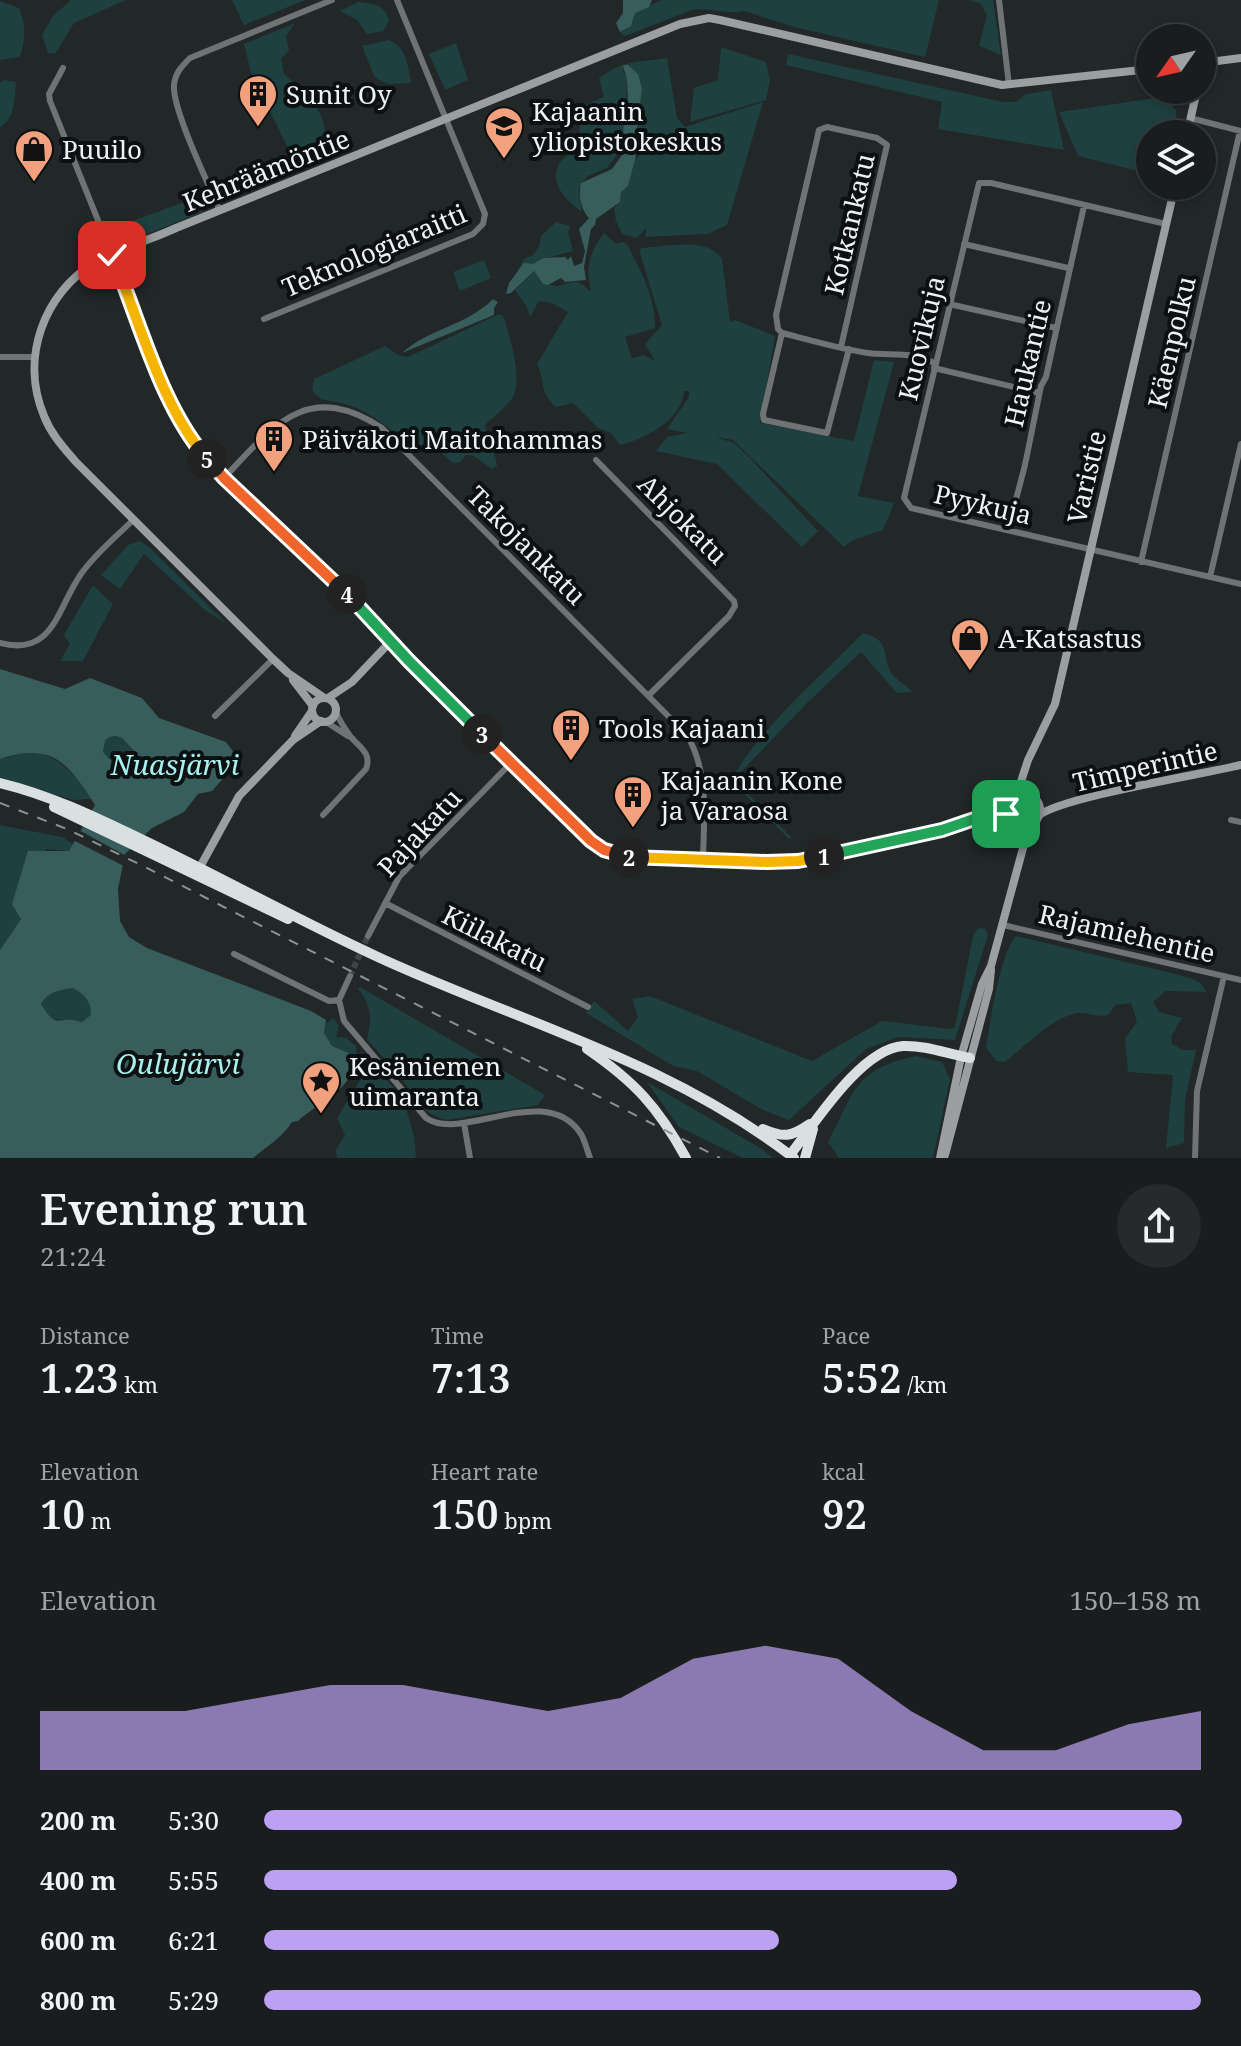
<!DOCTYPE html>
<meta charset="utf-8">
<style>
:root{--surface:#1a1d1d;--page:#272a2a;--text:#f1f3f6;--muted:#9fa2a4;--line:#383b3b;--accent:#bca0f2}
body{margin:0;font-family:"Noto Serif",serif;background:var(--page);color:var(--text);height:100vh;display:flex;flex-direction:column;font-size:30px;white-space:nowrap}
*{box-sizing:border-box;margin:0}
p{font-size:26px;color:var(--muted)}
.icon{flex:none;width:44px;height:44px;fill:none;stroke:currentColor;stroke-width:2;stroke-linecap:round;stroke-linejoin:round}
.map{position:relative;height:1158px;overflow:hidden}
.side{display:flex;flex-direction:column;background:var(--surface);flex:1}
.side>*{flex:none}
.needle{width:52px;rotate:236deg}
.fabs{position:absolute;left:1136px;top:24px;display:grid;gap:16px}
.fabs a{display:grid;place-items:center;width:80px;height:80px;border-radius:50%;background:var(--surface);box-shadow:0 4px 12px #0003,0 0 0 2px var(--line);font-size:40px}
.pin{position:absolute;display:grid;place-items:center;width:68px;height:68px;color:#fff;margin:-34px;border-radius:16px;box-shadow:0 4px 12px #0006}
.km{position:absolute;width:40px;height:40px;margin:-20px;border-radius:50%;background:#222;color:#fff;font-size:22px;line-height:40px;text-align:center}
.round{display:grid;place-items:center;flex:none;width:84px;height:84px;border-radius:42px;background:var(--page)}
.head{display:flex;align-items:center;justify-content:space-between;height:136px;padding:0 40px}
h1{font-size:44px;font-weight:600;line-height:60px}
.figures{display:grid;grid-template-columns:repeat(3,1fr);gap:12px;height:136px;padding:8px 40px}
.figures div{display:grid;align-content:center}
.figures b{font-size:40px;font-weight:600}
.figures small{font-size:22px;font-weight:400}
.figures p{font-size:22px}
.chart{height:224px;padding:16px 40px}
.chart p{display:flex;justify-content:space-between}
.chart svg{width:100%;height:144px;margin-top:8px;fill:var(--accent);opacity:.7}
ul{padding:0 40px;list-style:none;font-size:26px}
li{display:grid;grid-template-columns:128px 96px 1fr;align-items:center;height:60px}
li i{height:20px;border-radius:10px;background:var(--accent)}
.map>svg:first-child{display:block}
.green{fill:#1e4040}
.water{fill:#375d5d;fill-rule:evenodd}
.pier{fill:#222727}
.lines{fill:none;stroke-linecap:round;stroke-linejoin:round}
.street-tunnel{stroke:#414545;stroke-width:6;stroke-dasharray:6 3;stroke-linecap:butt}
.street{stroke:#707373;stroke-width:6}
.secondary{stroke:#9b9f9f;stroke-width:8}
.highway{stroke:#d9e0e0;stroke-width:10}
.rail{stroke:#8e9292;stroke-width:2;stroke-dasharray:10 10;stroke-linecap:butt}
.split-1-casing{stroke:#fff;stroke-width:16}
.split-2-casing{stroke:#fff;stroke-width:16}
.split-3-casing{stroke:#fff;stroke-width:16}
.split-4-casing{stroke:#fff;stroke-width:16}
.split-5-casing{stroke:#fff;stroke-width:16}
.split-6-casing{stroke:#fff;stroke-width:16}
.split-1{stroke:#22a559;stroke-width:10}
.split-2{stroke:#f5b400;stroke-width:10}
.split-3{stroke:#f0652b;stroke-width:10}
.split-4{stroke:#22a559;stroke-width:10}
.split-5{stroke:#f0652b;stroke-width:10}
.split-6{stroke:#f5b400;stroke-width:10}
.labels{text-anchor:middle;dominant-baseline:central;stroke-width:8;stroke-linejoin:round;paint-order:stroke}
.poi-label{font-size:26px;fill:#eef2f2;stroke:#0d1010;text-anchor:start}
.street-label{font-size:26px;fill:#eef2f2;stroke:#0d1010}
.water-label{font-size:28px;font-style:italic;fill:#a6f1f0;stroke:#0d1010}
</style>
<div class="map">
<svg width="1241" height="1158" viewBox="0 0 1241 1158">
<rect width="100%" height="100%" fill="#222727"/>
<!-- green -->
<path class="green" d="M71,0H126L74,23L55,54L48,53L42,35L52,17Z
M232,0H305L244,25Z
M661,0H939L925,57L798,28L744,11C727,15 709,7 692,10L625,36L620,32L635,13Z
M969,0H993L1001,55L979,46L987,15L981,4Z
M0,1L19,8C27,27 25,38 20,57L0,60Z
M358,2C374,4 385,4 389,21L383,31L367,34L357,20L340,11Z
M295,23L286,36L289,50L281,59L284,74C309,96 321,103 327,138L290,152L251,73L244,44Z
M389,40C407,47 408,66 411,83L388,84L375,78L362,46Z
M456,43L468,80L445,90L429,54Z
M721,47L766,62L770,80L766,100L690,122L694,88L718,80Z
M788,54L1003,102H1016L1026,94L1051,90L1064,150L938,129L942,102L786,65Z
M667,58L677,118L685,127L763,102L727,225L708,234L645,237L646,228L637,238L622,234L616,221L614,208L620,202L621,192L628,186L633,162L641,153L637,128L642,89L622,68L627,80L624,145L607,168L588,176L581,183L579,190L582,212C568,202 548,184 559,164C562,158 568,156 572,151C581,139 580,120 582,106L604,97L599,78C626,59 637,63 667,58Z
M4,80L16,82C14,99 16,118 0,127V83Z
M1163,97L1176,110L1177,134H1150V174L1078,156L1059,112Z
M204,195L208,204L202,212L130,241L126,235L113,228Z
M556,222L570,226L568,232L573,251C549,257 528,262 512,281L524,259L533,255L539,246L541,236Z
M604,233L616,244L622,242L627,244C640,269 656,299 655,328L625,337L632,358L644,355L655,361L645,344L662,325L640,253L641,248C666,247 707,236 722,259L730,322L735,320L775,336L760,423L854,441L874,360L894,362L858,496L894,503L883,530L853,540L844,547L733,440L715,437L734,443L749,457L818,531L802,547L717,464L656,451L667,437L687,433L667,429L689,397V391H684C682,420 645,439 620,445L611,433L598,428L573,403L556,407C538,390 546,383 537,364L568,312L552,303L539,301L530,317L527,307L515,290L534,271L543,284C545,284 556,286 558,286C572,283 578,277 589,291L591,289C585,267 590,251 604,233Z
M484,260L491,278L460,291L453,272Z
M499,314L503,316C510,336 523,379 513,397C507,407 493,417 485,425L496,460L497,466L492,469L474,456L466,455L459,463H453L427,441L415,452C393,432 374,412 345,404C330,400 321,403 312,390L314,379L385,346L398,355L408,357Z
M140,541L149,547L227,624L206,611L144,554L120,589L101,575L128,545Z
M93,585L113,604L83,661H60L70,644L64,635Z
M863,633C893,640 881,659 892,674C897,680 907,686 913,692L897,693L861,652L807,703L739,774V785L792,838H788L731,780C760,728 820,677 863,633Z
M116,736L122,738L136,754L132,768L122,772L103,752L105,741L109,737Z
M33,751C63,759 75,774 91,799L73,800L0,778V759Z
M0,825L62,837L73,844L69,851L46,849L21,919L0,950Z
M978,928L986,929L988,935L955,1040L898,1037L866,1049L789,1120L763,1110L697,1071L673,1066L586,1013L594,1001L628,1031L638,1017L632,999L650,996L812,1061L882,1021L950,1029L955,1027L973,936Z
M1016,936L1176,974C1187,978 1203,979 1206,992L1166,991L1153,1002L1159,1012L1182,1018L1171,1037L1172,1044L1183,1050H1196L1185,1100L1184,1143L1166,1148L1173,1075L1128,1072L1125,1038L1137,1022L1131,1003L1115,1005L1108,1015C1097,1018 1089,1012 1078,1013C1054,1016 1024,1047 1005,1062L996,1061L986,1048C990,1023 1000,953 1016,936Z
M360,987L545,1095L538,1105L447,1120C421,1114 416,1097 401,1078C390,1065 378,1052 367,1039C372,1019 372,1005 358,989Z
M73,988C85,995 91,1001 92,1015L82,1022C73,1019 52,1021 48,1017C45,1013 44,1008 41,1004C49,992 59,990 73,988Z
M333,1018L339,1026L336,1037L346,1038L356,1046L357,1058L351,1060L349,1053L332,1046L324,1033L325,1025Z
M916,1056L942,1062L950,1079L933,1158H839L828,1142C855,1091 854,1069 916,1056Z
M375,1067L403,1098L414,1136L416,1158H337L336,1150L345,1135L337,1118L365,1072Z
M647,1082L762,1149L773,1158H743L679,1127Z"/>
<!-- water -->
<path class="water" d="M623,0H652L649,7L635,13L631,26L620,32L616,23L623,13Z
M623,65H628L638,74L642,89L637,128L639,144L628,186L621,192L620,202L596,219L595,225L591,229L584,267L586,280L565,282L561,278L548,285L543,284L534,271L511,293L506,294L509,283L524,263L533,264L544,258L565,257L568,260L571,256L574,266L582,263L585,251L579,229L589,218C581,210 578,194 581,183L612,169L622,155L624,120L628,106L627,80Z
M493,299L498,302L494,308V315L402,353C428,329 468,325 493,299Z
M0,669L65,689L90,678L142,698L159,718L226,742L237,757L234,766L212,791L198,794L184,812L152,828L125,854L118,889L120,921L129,937L147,948L311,1011L326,1020L324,1033L332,1046L349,1053C351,1059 355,1066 352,1072C343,1094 314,1106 298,1121L292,1122C284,1136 266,1147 253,1158H0V950L21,919L12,904L28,851H69L95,805C68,763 53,742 0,759ZM116,736L122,738L136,753L132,768L122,772L103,752L105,741L109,737ZM73,988C85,995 91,1001 91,1015L82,1022C56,1014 58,1032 41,1004C48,992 59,990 73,988Z"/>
<!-- pier -->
<path class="pier" d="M77,829L128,857L126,867L71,839Z"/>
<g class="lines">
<!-- street-tunnel -->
<path class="street-tunnel" d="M350,976L368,936"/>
<!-- street -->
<path class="street" d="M999,0L1009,85
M63,68L49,94L50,101L112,255
M1190,118L1241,131
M220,211C209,185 172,109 174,85C175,73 182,66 190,58L332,0
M1166,224L991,183H979L904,498L911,508L1241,584
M964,244L1068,268
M949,304L1056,328
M264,319L473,234L483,224L485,214L397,0
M782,333L763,414L764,420L827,433L849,349
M841,347L887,145L877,138L827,127L819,130L817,139L776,315L778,329L782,333C810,340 839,349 868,353C889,356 917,351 935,364
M0,357H34
M934,368L1039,393
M596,460L734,601L735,606L729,616L649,695
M224,478C273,426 307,379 382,428L687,735C709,772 704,817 703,859
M1008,530L1025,465L1041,386L1046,377L1053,345L1084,206
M1141,562L1240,131
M1210,577L1241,444
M0,643C54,657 57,608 81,574C95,554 116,537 133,520
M215,716L273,659
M326,722L348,736
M323,815L366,769C372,753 360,748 350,736C345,729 340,721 336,713
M1231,820L1241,822
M385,903L588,1007
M1003,925L1241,980
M368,936L399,877L511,763
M234,954L329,1001L339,1000
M350,976L339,1000L344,1021L426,1118C462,1143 546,1080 581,1134C585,1141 587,1150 590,1158
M464,1123L470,1158
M1195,1158L1197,1091L1224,976"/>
<!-- secondary -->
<path class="secondary" d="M1202,63L1241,58
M1187,134L1197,90
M112,255L174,412L192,441L224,478L330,576L409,661L584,834L604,850L625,857L798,861L942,830L998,810L1010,799
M293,680L313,706
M323,697L288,673L273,659L75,461C63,447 51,434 44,416C20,359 43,293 96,262C121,248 150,240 176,228L680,24L709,18L720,20L1002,85L1150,69
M312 710a12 12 0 1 1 24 0a12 12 0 1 1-24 0Z
M328,698L352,682L390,642
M295,736L312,711
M1006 810a17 17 0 1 1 34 0a17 17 0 1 1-34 0Z
M1017,794L1028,760L1055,704L1175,186
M1038,816C1060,797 1204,774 1241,765
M200,867L239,796L293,740L321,721
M945,1155L989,989L991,970
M940,1158L961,1057L982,984L991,966L1029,826"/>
<!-- highway -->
<path class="highway" d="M0,783C50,795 95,817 141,839C221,877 299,921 380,958C522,1023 668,1061 794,1158
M54,807L288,919
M587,1049C635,1082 658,1107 686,1158
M763,1129C784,1138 791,1137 810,1124
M790,1155C815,1123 861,1049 903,1046C926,1045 947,1054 970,1058
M805,1158L813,1129"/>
<!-- rail -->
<path class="rail" d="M0,803L67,829L141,865L720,1158"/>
</g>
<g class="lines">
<defs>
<path id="split-1" d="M824,856L942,830L983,816L1008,818L1006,814"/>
<path id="split-2" d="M629,857L767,862L798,861L824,856"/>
<path id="split-3" d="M482,734L591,841L604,850L629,857"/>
<path id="split-4" d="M347,594L409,661L482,734"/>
<path id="split-5" d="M207,459L224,478L347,594"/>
<path id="split-6" d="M112,255C140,321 160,405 207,459"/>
</defs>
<!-- split-1 casing -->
<use href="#split-1" class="split-1-casing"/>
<!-- split-2 casing -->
<use href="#split-2" class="split-2-casing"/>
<!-- split-3 casing -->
<use href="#split-3" class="split-3-casing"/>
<!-- split-4 casing -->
<use href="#split-4" class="split-4-casing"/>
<!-- split-5 casing -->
<use href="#split-5" class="split-5-casing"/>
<!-- split-6 casing -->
<use href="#split-6" class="split-6-casing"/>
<!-- split-1 -->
<use href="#split-1" class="split-1"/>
<!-- split-2 -->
<use href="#split-2" class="split-2"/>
<!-- split-3 -->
<use href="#split-3" class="split-3"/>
<!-- split-4 -->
<use href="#split-4" class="split-4"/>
<!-- split-5 -->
<use href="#split-5" class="split-5"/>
<!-- split-6 -->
<use href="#split-6" class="split-6"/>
</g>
<!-- icons -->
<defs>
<symbol id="building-pin" viewBox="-11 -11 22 30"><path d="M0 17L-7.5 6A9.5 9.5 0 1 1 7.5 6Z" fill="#f1a17d" stroke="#0d1010"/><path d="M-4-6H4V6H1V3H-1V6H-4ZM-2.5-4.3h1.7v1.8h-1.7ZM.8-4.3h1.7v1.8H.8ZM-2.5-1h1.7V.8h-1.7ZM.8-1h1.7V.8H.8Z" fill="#111"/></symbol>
<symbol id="university-pin" viewBox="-11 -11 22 30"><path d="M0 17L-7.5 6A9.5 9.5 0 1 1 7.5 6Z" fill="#f1a17d" stroke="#0d1010"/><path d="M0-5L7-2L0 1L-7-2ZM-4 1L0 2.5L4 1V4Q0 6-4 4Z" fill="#111"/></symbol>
<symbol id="shop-pin" viewBox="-11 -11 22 30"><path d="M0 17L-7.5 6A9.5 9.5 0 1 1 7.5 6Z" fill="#f1a17d" stroke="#0d1010"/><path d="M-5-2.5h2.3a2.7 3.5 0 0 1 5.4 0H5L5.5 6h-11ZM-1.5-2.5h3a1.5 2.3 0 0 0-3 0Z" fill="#111"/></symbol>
<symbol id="sight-pin" viewBox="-11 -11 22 30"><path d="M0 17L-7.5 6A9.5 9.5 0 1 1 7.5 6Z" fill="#f1a17d" stroke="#0d1010"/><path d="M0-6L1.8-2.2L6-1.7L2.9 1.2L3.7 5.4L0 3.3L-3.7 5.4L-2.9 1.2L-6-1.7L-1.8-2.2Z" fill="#111"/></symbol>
</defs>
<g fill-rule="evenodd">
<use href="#building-pin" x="236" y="72" width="44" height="60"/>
<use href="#university-pin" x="482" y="104" width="44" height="60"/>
<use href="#shop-pin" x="12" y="127" width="44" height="60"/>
<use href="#building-pin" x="252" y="417" width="44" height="60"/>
<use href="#shop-pin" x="948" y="616" width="44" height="60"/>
<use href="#building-pin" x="549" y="706" width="44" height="60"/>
<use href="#building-pin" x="611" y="773" width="44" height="60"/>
<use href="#sight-pin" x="299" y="1059" width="44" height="60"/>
</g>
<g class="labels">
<!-- poi labels -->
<g class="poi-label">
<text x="286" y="94">Sunit Oy</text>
<text x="532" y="111">Kajaanin<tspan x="532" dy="30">yliopistokeskus</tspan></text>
<text x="62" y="149">Puuilo</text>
<text x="302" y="439">Päiväkoti Maitohammas</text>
<text x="998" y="638">A-Katsastus</text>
<text x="599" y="728">Tools Kajaani</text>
<text x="661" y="780">Kajaanin Kone<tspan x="661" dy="30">ja Varaosa</tspan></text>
<text x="349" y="1066">Kesäniemen<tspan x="349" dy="30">uimaranta</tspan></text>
</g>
<!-- street labels -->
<g class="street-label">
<text transform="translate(266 170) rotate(-22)">Kehräämöntie</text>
<text transform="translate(849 224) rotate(-77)">Kotkankatu</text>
<text transform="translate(374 250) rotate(-23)">Teknologiaraitti</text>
<text transform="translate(921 338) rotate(-77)">Kuovikuja</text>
<text transform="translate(1171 342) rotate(-77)">Käenpolku</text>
<text transform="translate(1027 363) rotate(-77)">Haukantie</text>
<text transform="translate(1086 477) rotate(-77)">Varistie</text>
<text transform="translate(983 504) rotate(13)">Pyykuja</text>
<text transform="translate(683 519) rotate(45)">Ahjokatu</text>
<text transform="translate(527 545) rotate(45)">Takojankatu</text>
<text transform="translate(1145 766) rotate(-13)">Timperintie</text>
<text transform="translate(419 832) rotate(-47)">Pajakatu</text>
<text transform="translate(1127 933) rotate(13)">Rajamiehentie</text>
<text transform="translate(495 938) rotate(27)">Kiilakatu</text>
</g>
<!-- water labels -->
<g class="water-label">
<text x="175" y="764">Nuasjärvi</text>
<text x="178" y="1063">Oulujärvi</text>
</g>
</g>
</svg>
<div class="fabs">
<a><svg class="needle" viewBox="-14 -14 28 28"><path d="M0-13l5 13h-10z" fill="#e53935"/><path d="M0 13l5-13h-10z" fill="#9fa2a4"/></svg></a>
<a><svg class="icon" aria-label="layers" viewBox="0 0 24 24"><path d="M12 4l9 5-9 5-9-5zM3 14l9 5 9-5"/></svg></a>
</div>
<div class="pin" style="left:1006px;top:814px;background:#1e9e55"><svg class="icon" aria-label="arrive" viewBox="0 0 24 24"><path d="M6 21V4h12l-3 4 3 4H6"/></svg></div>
<div class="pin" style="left:112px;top:255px;background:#d93025"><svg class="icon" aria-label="check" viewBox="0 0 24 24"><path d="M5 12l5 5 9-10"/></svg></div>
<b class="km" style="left:824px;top:856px">1</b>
<b class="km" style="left:629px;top:857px">2</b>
<b class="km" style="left:482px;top:734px">3</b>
<b class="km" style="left:347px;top:594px">4</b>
<b class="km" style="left:207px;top:459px">5</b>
</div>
<section class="side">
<div class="head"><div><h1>Evening run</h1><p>21:24</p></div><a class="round"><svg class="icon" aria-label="share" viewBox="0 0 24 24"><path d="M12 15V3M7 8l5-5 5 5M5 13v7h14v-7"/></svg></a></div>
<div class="figures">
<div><p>Distance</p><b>1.23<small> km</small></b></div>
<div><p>Time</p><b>7:13</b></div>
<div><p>Pace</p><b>5:52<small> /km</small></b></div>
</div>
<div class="figures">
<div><p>Elevation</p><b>10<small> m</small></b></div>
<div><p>Heart rate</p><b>150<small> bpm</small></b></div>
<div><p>kcal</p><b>92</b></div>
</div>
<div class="chart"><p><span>Elevation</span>150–158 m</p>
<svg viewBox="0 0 160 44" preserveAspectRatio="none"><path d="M0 44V26L10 26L20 26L30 22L40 18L50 18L60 22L70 26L80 22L90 10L100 6L110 10L120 26L130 38L140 38L150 30L160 26V44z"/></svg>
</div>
<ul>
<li><b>200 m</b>5:30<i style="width:98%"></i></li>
<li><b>400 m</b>5:55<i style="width:74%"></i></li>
<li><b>600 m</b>6:21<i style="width:55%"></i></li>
<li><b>800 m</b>5:29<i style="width:100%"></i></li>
</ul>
</section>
